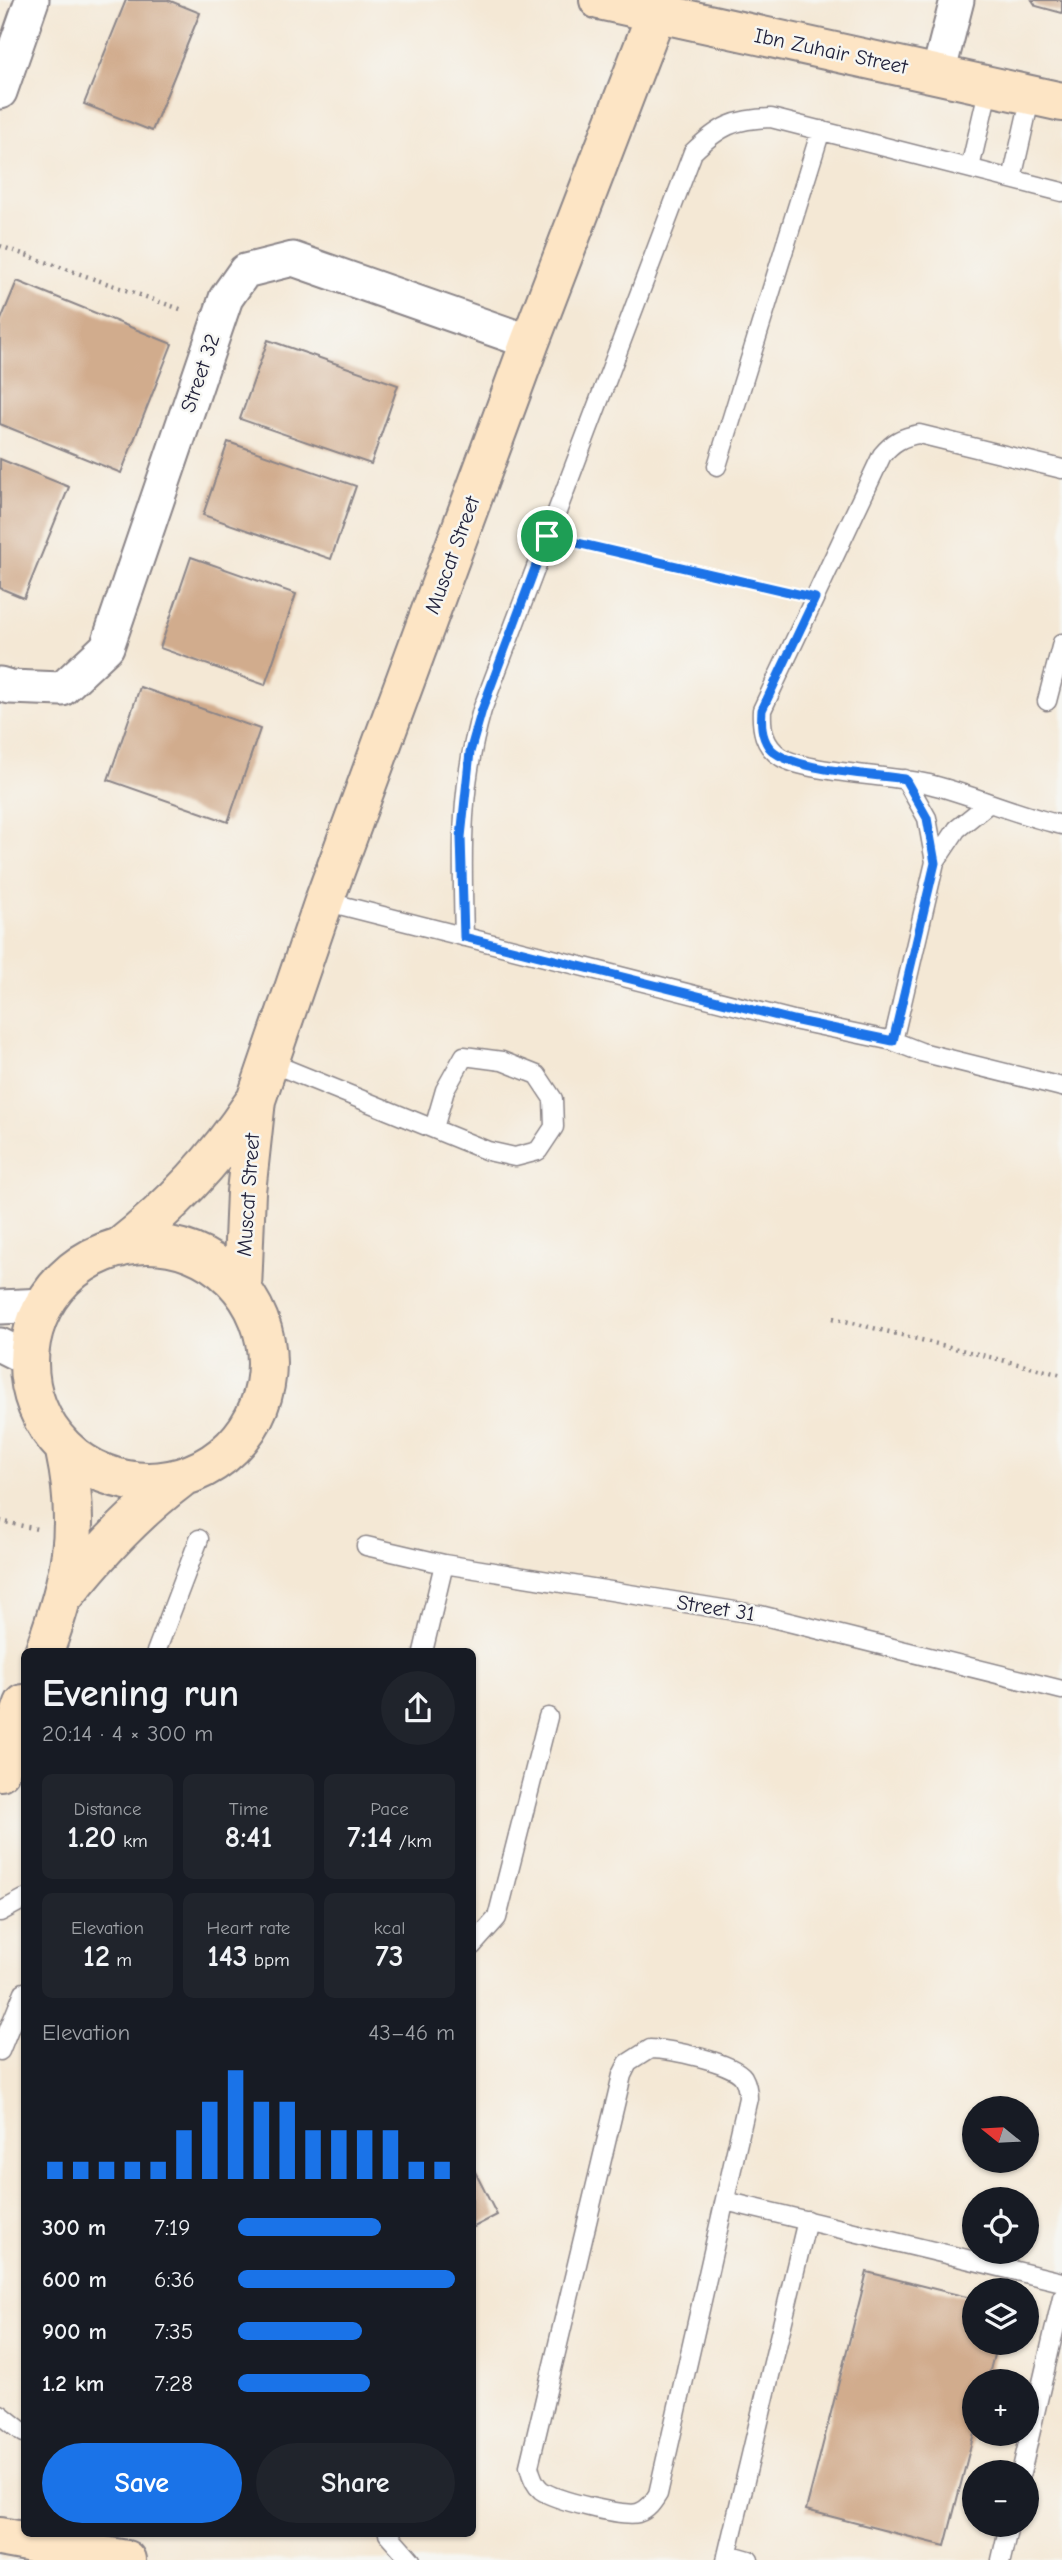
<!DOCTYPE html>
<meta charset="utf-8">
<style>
:root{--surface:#171b24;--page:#20242c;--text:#f1f3f6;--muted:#9ea1a6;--accent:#1a73e8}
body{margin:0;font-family:"Comic Neue",sans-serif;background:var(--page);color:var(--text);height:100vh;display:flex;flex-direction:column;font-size:26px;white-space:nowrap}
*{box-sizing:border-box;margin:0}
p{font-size:23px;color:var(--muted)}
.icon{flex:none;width:38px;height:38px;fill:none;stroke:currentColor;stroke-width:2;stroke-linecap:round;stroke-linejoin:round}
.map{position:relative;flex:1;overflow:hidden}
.drawer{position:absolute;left:21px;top:1648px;width:455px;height:889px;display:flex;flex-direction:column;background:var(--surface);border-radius:10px;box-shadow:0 2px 5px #0004}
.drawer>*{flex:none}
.needle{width:46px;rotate:288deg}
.tools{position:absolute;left:962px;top:2096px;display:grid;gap:14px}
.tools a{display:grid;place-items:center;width:77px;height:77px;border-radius:50%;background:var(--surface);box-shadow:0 2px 5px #0004;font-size:35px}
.pin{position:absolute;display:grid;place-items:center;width:60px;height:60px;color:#fff;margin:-30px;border:4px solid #fff;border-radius:50%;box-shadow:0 2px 7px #0007}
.round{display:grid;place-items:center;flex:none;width:74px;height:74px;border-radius:37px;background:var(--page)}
.head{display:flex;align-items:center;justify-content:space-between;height:119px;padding:0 21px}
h1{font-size:38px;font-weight:700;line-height:52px}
.metrics{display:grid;grid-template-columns:repeat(3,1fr);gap:10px;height:119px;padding:7px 21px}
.metrics div{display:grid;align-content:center;border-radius:10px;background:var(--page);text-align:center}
.metrics b{font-size:30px;font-weight:700}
.metrics small{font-size:19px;font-weight:400}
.metrics p{font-size:19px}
.chart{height:196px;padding:14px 21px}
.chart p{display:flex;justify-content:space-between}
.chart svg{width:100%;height:126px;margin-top:7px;stroke:var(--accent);stroke-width:6}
.cta{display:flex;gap:14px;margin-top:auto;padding:14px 21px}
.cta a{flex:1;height:80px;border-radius:42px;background:var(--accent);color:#fff;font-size:28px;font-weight:700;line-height:80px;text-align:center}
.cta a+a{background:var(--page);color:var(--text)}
ul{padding:0 21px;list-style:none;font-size:23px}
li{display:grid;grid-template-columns:112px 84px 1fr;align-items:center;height:52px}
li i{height:18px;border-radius:9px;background:var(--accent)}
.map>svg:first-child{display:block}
.building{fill:#d1ac8d}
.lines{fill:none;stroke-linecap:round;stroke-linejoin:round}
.lane-casing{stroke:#8b8588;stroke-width:21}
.street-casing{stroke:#8b8588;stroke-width:37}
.secondary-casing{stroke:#8b8588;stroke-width:42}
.path{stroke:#8b8588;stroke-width:4.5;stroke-dasharray:2 5;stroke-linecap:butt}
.lane{stroke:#fff;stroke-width:18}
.street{stroke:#fff;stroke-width:33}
.secondary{stroke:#fde5c5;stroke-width:38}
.route-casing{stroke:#fff;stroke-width:14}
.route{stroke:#1a73e8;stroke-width:9}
.labels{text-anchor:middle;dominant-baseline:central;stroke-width:5;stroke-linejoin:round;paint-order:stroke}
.street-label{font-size:21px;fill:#22223b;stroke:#f6f6f2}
</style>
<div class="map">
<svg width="1062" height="2560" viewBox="0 0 1062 2560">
<rect width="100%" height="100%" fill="#f6f6f2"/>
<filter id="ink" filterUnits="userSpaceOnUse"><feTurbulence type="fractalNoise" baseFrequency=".0143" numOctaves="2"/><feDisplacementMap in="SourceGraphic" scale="14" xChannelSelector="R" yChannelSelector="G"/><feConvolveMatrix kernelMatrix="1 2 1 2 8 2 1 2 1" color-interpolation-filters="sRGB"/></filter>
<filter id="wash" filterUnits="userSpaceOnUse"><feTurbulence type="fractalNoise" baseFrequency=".00686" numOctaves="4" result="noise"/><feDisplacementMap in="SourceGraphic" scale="28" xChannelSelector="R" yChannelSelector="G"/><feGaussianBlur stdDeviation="1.57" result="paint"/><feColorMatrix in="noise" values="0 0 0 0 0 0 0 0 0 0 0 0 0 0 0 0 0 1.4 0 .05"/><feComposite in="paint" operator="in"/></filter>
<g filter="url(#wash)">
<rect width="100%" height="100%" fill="#f4e8d5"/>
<g id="blocks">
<!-- building -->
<path class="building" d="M126,0H168L200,13L152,131L84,104Z
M1032,0H1062V13L1036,6Z
M17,281L172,344L121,473L0,424V322Z
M268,340L398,385L371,464L240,419Z
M228,442L356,486L331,559L203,515Z
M0,459L69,487L24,598L0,588Z
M191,557L296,594L265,685L160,648Z
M140,687L260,729L228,822L108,780Z
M472,2166L497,2215L472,2228Z
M867,2272L975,2299V2343H997L987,2382H975V2429L945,2546L806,2510Z"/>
</g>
</g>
<g filter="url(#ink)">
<use href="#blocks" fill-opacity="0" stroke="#8b8588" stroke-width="2"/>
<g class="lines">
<defs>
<path id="lane" d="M970,168L989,86
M1012,179L1031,95
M717,466L821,130
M1062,469L919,434C902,437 893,442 882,455L762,710C761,729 764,746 781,757C806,773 893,775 929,784C974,795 1016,815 1062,825
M1047,701L1062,643
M905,779L927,818L935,862
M324,901L793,1020L893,1041L921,1052L1062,1087
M464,937C462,856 459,789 482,710L693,152C720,126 734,119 771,118L1062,192
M893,1041L935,862L957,829L988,804
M269,1062L488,1151L515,1157L538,1151L554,1127L553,1099L537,1075L502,1061L464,1056L445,1090L434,1128
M366,1546L444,1564L760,1615L1062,1690
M156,1652L199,1539
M423,1652L444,1564
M0,1912L24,1899
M472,1946L497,1918L548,1717
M650,2049C670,2049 732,2062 743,2077C747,2084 748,2091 748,2098L658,2494C653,2502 648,2510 638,2513C623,2517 554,2500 541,2490C534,2484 531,2475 529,2466L622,2075L628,2063Z
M0,2051L24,1992
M725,2201L1062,2282
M0,2414L24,2433
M1021,2473L1062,2297
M388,2534L411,2560
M728,2554L749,2560
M726,2560L807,2220
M1001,2560L1009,2525"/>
<path id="street" d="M938,74L957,0
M0,92L32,0
M0,684L10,687L62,689L107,647L226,298L245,271L293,259L530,342
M0,1307L45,1305
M0,1345L28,1359"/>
<path id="secondary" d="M599,0L1062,102
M29 1363a119 119 0 1 1 238 0a119 119 0 1 1-238 0Z
M119,1248C172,1206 215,1161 252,1105
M242,1290L246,1192L256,1100L324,901L530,342L656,14
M66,1594C100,1551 135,1513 179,1480
M44,1652C71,1578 82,1529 65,1451
M0,1771L24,1704
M0,2537L126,2560"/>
</defs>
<!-- lane casing -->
<use href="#lane" class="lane-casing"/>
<!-- street casing -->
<use href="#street" class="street-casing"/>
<!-- secondary casing -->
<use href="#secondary" class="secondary-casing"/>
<!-- path -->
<path class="path" d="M0,246L183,310
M574,542L787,592
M833,1318L1062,1375
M0,1521L37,1529"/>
<!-- lane -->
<use href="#lane" class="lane"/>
<!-- street -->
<use href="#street" class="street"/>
<!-- secondary -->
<use href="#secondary" class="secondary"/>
</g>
</g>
<g class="lines" filter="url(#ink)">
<defs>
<path id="route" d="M547,536L815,598L762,710C761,723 761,736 769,747C787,771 874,774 905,779L927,818L935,863L893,1041L793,1020L464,937L461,837L470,752L482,710Z"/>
</defs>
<!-- route casing -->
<use href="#route" class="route-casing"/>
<!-- route -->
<use href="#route" class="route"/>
</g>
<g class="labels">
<!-- street labels -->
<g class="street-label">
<text transform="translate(831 51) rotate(12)">Ibn Zuhair Street</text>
<text transform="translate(200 373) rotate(-71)">Street 32</text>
<text transform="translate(452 555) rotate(-70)">Muscat Street</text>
<text transform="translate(248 1195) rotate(-86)">Muscat Street</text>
<text transform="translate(716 1608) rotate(9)">Street 31</text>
</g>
</g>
</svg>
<div class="tools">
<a><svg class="needle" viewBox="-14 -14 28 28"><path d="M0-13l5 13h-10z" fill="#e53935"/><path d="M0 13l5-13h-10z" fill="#9ea1a6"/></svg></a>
<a><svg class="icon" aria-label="locate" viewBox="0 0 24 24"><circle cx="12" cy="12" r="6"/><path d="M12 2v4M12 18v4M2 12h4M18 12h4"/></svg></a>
<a><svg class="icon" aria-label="layers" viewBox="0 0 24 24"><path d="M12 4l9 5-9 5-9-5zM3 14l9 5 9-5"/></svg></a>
<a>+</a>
<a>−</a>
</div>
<div class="pin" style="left:547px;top:536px;background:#1e9e55"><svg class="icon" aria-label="arrive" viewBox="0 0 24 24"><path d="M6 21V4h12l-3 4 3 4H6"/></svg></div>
<section class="drawer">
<div class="head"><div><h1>Evening run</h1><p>20:14 · 4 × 300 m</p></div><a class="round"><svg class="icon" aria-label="share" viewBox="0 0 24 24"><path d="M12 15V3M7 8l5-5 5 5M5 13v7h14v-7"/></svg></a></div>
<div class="metrics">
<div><p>Distance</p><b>1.20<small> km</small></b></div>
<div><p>Time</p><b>8:41</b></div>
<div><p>Pace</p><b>7:14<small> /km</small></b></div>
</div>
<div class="metrics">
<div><p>Elevation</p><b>12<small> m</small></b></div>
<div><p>Heart rate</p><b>143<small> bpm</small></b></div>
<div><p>kcal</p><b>73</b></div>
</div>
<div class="chart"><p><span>Elevation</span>43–46 m</p>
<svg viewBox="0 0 160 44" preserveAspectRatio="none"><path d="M5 44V38M15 44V38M25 44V38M35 44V38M45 44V38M55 44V27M65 44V17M75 44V6M85 44V17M95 44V17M105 44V27M115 44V27M125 44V27M135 44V27M145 44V38M155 44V38"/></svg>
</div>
<ul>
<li><b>300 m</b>7:19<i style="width:66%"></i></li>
<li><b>600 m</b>6:36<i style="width:100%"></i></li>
<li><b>900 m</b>7:35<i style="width:57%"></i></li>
<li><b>1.2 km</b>7:28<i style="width:61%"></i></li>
</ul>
<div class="cta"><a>Save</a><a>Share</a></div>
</section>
</div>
